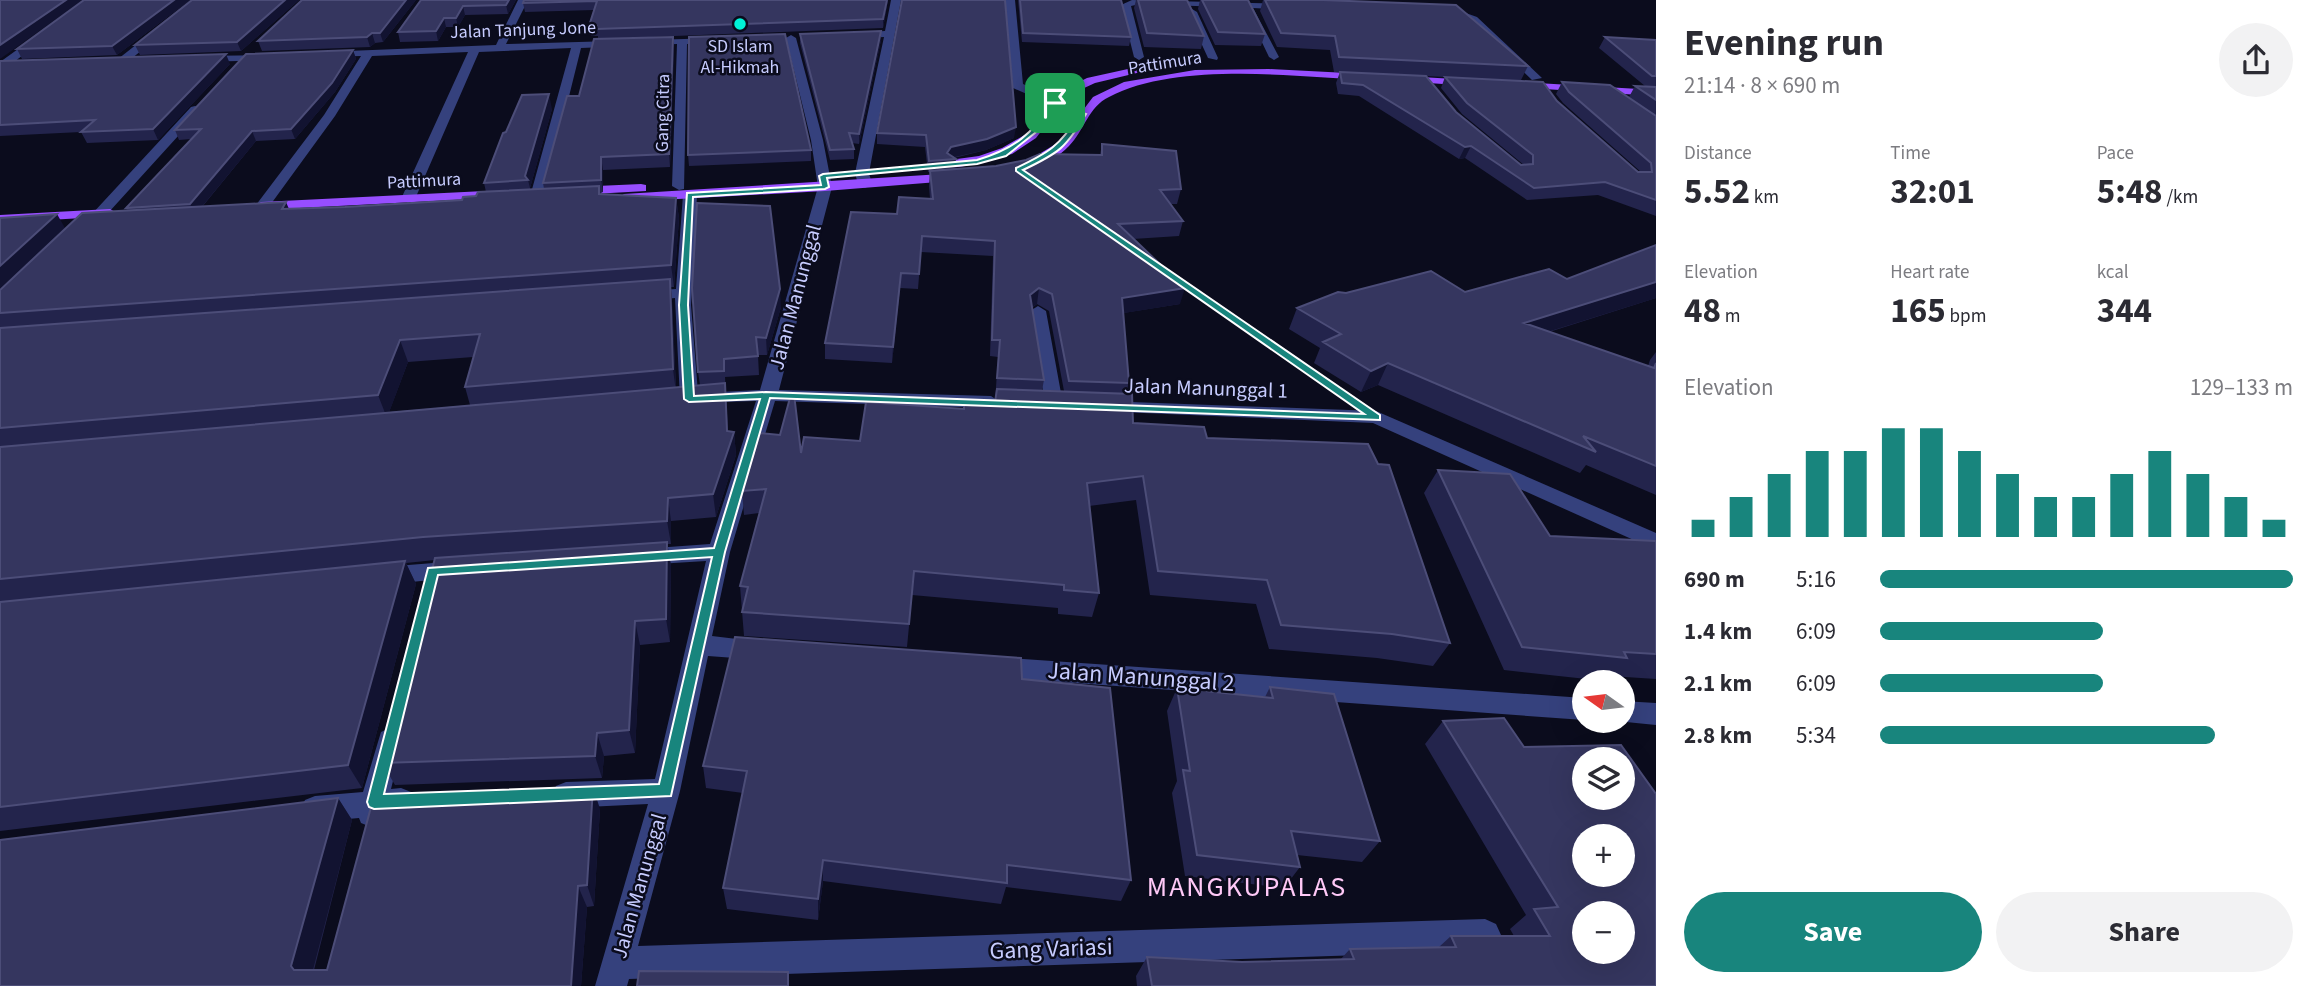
<!DOCTYPE html>
<meta charset="utf-8">
<style>
:root{--surface:#fff;--page:#f2f2f3;--text:#2b2b33;--muted:#7c7c81;--accent:#18857d}
body{margin:0;font-family:"Source Sans 3",sans-serif;background:var(--page);color:var(--text);height:100vh;display:flex;flex-direction:column;font-size:26px;white-space:nowrap}
*{box-sizing:border-box;margin:0}
p{font-size:23px;color:var(--muted)}
.icon{flex:none;width:38px;height:38px;fill:none;stroke:currentColor;stroke-width:2;stroke-linecap:round;stroke-linejoin:round}
.map{position:relative;flex:1;overflow:hidden}
.side{display:flex;flex-direction:column;background:var(--surface);width:665px}
.side>*{flex:none}
.needle{width:46px;rotate:284deg}
.tools{position:absolute;left:1572px;top:670px;display:grid;gap:14px}
.tools a{display:grid;place-items:center;width:63px;height:63px;border-radius:50%;background:var(--surface);box-shadow:0 7px 28px #0002;font-size:35px}
.pin{position:absolute;display:grid;place-items:center;width:60px;height:60px;color:#fff;margin:-30px;border-radius:14px;box-shadow:0 4px 10px #0006}
.round{display:grid;place-items:center;flex:none;width:74px;height:74px;border-radius:37px;background:var(--page)}
.head{display:flex;align-items:center;justify-content:space-between;height:119px;padding:0 28px}
h1{font-size:38px;font-weight:700;line-height:52px}
.stats{display:grid;grid-template-columns:repeat(3,1fr);gap:10px;height:119px;padding:7px 28px}
.stats div{display:grid;align-content:center}
.stats b{font-size:35px;font-weight:700}
.stats small{font-size:19px;font-weight:400}
.stats p{font-size:19px}
.chart{height:196px;padding:14px 28px}
.chart p{display:flex;justify-content:space-between}
.chart svg{width:100%;height:126px;margin-top:7px;stroke:var(--accent);stroke-width:6}
.action{display:flex;gap:14px;margin-top:auto;padding:14px 28px}
.action a{flex:1;height:80px;border-radius:42px;background:var(--accent);color:#fff;font-size:28px;font-weight:700;line-height:80px;text-align:center}
.action a+a{background:var(--page);color:var(--text)}
ul{padding:0 28px;list-style:none;font-size:23px}
li{display:grid;grid-template-columns:112px 84px 1fr;align-items:center;height:52px}
li i{height:18px;border-radius:9px;background:var(--accent)}
main{display:flex;flex:1;min-height:0}
.map>svg:first-child{display:block}
.lines{fill:none;stroke-linecap:round;stroke-linejoin:round}
.path{stroke:#2ab08b;stroke-width:3.5;stroke-dasharray:2.5 4.5;stroke-linecap:butt}
.minor{fill:#35417d;fill-rule:evenodd}
.major{fill:#974eff;fill-rule:evenodd}
.wall{fill:#23244c;fill-rule:evenodd}
.shaded-wall{fill:#121331}
.building{fill:#35365f;stroke:#4c4d78;stroke-width:2;fill-rule:evenodd}
.route{fill:#18857d;stroke:#fff;stroke-width:2;fill-rule:evenodd}
.poi-dot{fill:#00f2d7;stroke:#0b0c1d;stroke-width:2.5}
.labels{text-anchor:middle;dominant-baseline:central;stroke-width:5;stroke-linejoin:round;paint-order:stroke}
.far-street-label{font-size:18px;fill:#c7ccff;stroke:#0b0c1d}
.far-poi-label{font-size:18px;fill:#c7ccff;stroke:#0b0c1d}
.street-label{font-size:21px;fill:#c7ccff;stroke:#0b0c1d}
.near-street-label{font-size:24px;fill:#c7ccff;stroke:#0b0c1d}
.near-quarter-label{font-size:28px;letter-spacing:2px;fill:#ffc9f7;stroke:#0b0c1d}
</style>
<main>
<div class="map">
<svg width="1656" height="986" viewBox="0 0 1656 986">
<rect width="100%" height="100%" fill="#0b0c1d"/>
<g class="lines">
<!-- path -->
<path class="path" d="M1167,272L1330,385"/>
<!-- minor -->
<path class="minor" d="M193,0H204L126,63H118V59Z
M518,0H528L506,44L719,38L720,40L715,43L687,44L684,189L679,190L672,186L677,44L581,48L545,193L538,197L531,193L571,48L479,52L415,199L408,203L401,199L468,52L372,56L335,116L268,208H258L256,205L324,115L361,56L327,57L323,56V52L496,45Z
M891,0H901L869,173L872,184L865,188L858,184L855,173L884,37L852,39L847,36L852,33L885,31Z
M1005,0H1015L1023,84L1087,111V117H1079L1013,88Z
M1132,0L1290,4L1295,7L1290,10L1253,8L1279,57L1274,60L1269,57L1247,11L1251,8L1140,4L1131,6L1144,57L1139,60L1134,57L1121,5Z
M1192,9L1197,12L1218,58L1217,60L1208,58L1187,12Z
M1438,11L1463,12L1477,17L1542,78L1532,80L1471,21L1438,15Z
M39,34L48,36L6,68L0,69V62Z
M791,35L796,38L823,140L832,187L779,390L991,396L1000,402L991,408L775,401L730,552L712,636L771,643L774,650L771,657L762,660L708,656L680,791L638,946L1485,919L1496,924L1501,935L1496,946L1485,951L629,979L627,986H595L648,804L566,808L556,804L552,795L556,786L566,782L655,779L706,561L641,565L633,563L630,557L633,551L641,549L710,544L756,401L682,403L680,399L675,298L644,301L636,296L644,291L676,289L683,195L685,192H695L697,195L691,305L698,393L760,390L818,187L811,140L786,38Z
M275,55L276,57L271,60L201,62L196,59L201,56Z
M195,106L199,107V113L89,234H79L77,231L79,228L191,107Z
M1038,306L1046,311L1063,404L1054,410L1045,404L1030,311Z
M1104,401L1376,411L1656,533V550L1373,423L1097,411L1095,407L1097,403Z
M459,561L467,563L470,569L467,575L459,577L383,585L375,582L372,576L375,570L383,567Z
M993,657L1584,698V720L993,677L984,674L980,667L984,660Z
M1622,701L1656,703V725L1616,721H1622Z
M390,728L399,732L403,740L391,789L401,788L411,792L415,801L411,810L385,816L381,823L371,827L361,823L359,818L315,822L305,818L301,809L305,800L315,796L363,792L381,732Z"/>
<!-- major -->
<path class="major" d="M1137,67L1141,68V72L1095,83L1069,95L1036,138L1012,154L965,166L935,170L928,166L935,162L979,156L1002,148L1028,133L1061,91L1087,78Z
M1269,69L1367,74L1373,77L1367,80C1292,76 1176,62 1109,97C1088,107 1084,131 1069,146C1059,157 1046,162 1033,168L1028,169L1021,165L1059,142L1093,97L1124,82L1195,70Z
M1403,76L1472,80L1478,83L1472,86L1399,81L1397,79Z
M1518,82L1656,90V96L1514,87V83Z
M958,173L963,174V180L825,191L624,202L617,198L624,194Z
M641,184L646,185V191L575,195L568,191L575,187Z
M505,190L512,194L510,197L261,210L254,206L261,202Z
M110,209L117,213L115,216L0,223V215Z"/>
</g>
<!-- wall -->
<path class="wall" d="M84,0H190L117,55L22,59L17,49Z
M192,0H299L241,51L140,55L135,45Z
M416,0L383,42L375,43L370,47L262,51L258,41Z
M421,0H516L508,14L465,15L458,27H446L438,41L400,42L398,32Z
M524,0H888L883,28L598,39V36H591L589,26L594,10L525,12L523,3Z
M1018,0H1121L1131,37L1129,46L1022,42Z
M1136,0H1187L1204,36L1201,49L1144,47L1134,8Z
M1200,0H1248L1265,34L1261,46L1215,45L1198,9Z
M1263,0H1323L1528,66L1521,80L1557,101L1638,172H1641L1563,103L1556,94L1562,82L1629,97L1635,86H1645L1599,48L1605,37L1656,40V216L1598,195L1527,200L1465,158L1459,159L1359,96L1338,94L1336,83L1340,72H1334L1330,50L1277,47L1260,11ZM1426,76L1445,77L1441,88L1462,114L1524,165H1521L1456,112Z
M800,34L881,40L859,144L852,143L854,149V159L830,160L800,43Z
M673,37L674,48L670,167L603,170V192L601,193V194L676,198L679,218L674,287H671L672,301L676,387L700,385L698,372L781,307L767,355H758L759,375L725,377L728,431L734,432L736,455L716,517L671,521V544H667L671,566L670,642L640,645L635,753L604,756L602,778L395,785L382,763L435,560L406,563L416,584L362,788L0,831V218L65,229L127,211L126,208L191,139L179,140L175,130L353,50L356,59L335,92L295,139L256,141L202,207L289,209L462,200L486,192L484,183L506,132L552,109L530,188V189H544L543,183L579,96ZM473,357L465,387L470,405L389,412L408,362Z
M0,61L230,64L158,140L87,143L81,132L0,136Z
M877,133L1014,138L986,150L954,158L956,159L955,169L996,166L1100,155L1102,144L1181,189L1177,204H1171L1183,221L1179,236L1133,239L1180,304L1123,313L1129,383L1126,393L1133,423L1207,438L1450,643L1433,666L1377,658L1269,649L1256,604L1150,595L1136,500L1089,506L1099,593L1092,617L1058,614V608L912,595L907,647L744,636L740,586L759,513L744,515L742,491L801,453L860,441L963,409L964,400L995,402L998,357L990,356L993,256L921,252L918,289L900,288L892,363L825,359V343L897,214L930,199L929,186L930,172H928L925,147L877,144ZM1037,304L1049,311L1064,391L1042,390L1044,380L1032,308Z
M811,150V161L689,166L688,155Z
M1656,245V298L1549,332L1648,366L1650,360L1656,352V495L1586,465L1580,473L1378,385L1361,392L1314,363L1320,348L1289,329L1297,308L1346,293L1465,292L1567,279Z
M1438,470L1550,536L1656,541V679L1610,676L1605,681L1504,670L1424,493Z
M1022,679L1131,880L1121,901L1006,887L1001,904L823,881L818,920L727,909L723,888L743,793L706,788L703,766Z
M1270,687L1380,841L1362,862L1297,855L1300,867L1284,888L1185,876L1172,793L1177,781L1167,711L1177,688L1265,697Z
M1443,721L1524,747L1656,986H1137L1136,976L1147,957L1242,962L1340,960L1350,949L1439,947L1451,936H1514L1510,929L1526,915L1425,744Z
M338,798L352,820L314,970H327L600,809L594,906L587,907L581,986H0Z"/>
<!-- shaded-wall -->
<path class="shaded-wall" d="M66,0H83L0,59V45Z
M174,0H190L117,55L112,46Z
M285,0H299L241,51L237,42Z
M406,0H416L383,42L380,33Z
M509,0H516L508,14L506,5Z
M887,0H888L883,28V19Z
M463,6L465,15L458,27L456,18Z
M444,18L446,27L438,41L436,31Z
M881,31V40L859,144V134Z
M372,33L375,43L370,47L367,37Z
M673,37L674,48L670,167L669,154Z
M353,50L356,59L335,92L295,139L291,129Z
M226,54L230,64L158,140L153,129Z
M549,94L552,109L530,188L528,180L525,176Z
M1016,127L1014,138L986,150L950,158L947,153L951,147Z
M252,131L256,141L195,215L190,204Z
M1471,146L1465,158L1459,159L1465,147Z
M601,157L603,170V192L601,180Z
M676,198L679,218L674,287L671,265Z
M286,202L295,223L282,209Z
M57,214L69,235L0,300V266Z
M901,273L900,288L892,363L893,347Z
M670,279L672,301L676,392L673,369Z
M1656,282V298L1512,343L1524,323Z
M1039,288L1037,304L1027,311L1030,295Z
M1185,288L1180,304L1118,314L1122,298Z
M780,289L781,307L767,355L766,338Z
M400,340L408,362L387,418L378,395Z
M1388,363L1378,385L1361,392L1371,371Z
M725,383L729,446L734,432L736,455L716,517L713,494Z
M668,498L671,521V544L667,521Z
M667,542L671,566L670,642L666,619Z
M405,561L416,584L362,788L348,765Z
M635,621L640,645L635,753L629,730Z
M597,733L604,756L602,778L595,756Z
M593,787L600,809L594,906L587,885Z
M338,798L352,820L309,985L291,966Z
M823,860V881L818,920V899Z
M578,886L587,907L581,986H571Z"/>
<!-- building -->
<path class="building" d="M0,0H66L0,45Z
M84,0H174L112,46L17,49Z
M192,0H285L237,42L135,45Z
M302,0H406L380,33H372L367,37L258,41Z
M421,0H509L506,5L463,6L456,18H444L436,31L398,32Z
M524,0H887L883,19L597,29V26H589L597,1L523,3Z
M902,0H1005L1016,127L987,139L951,147L947,153L956,159L929,161L926,135L877,133Z
M1020,0H1121L1131,37L1023,33Z
M1138,0H1187L1204,36L1147,33Z
M1202,0H1248L1265,34L1218,32Z
M1265,0H1323L1456,5L1528,66L1339,57L1335,36L1281,33Z
M881,31L859,134L849,133L854,149L830,150L800,34Z
M785,34L811,150L688,155L689,37Z
M673,37L669,154L601,157V180L543,183L567,96H579L594,39Z
M1605,37L1656,40V76H1652Z
M353,50L332,83L291,129L252,131L190,204L126,208L201,129L175,130L246,54Z
M226,54L153,129L81,132L95,120L0,125V61Z
M1340,72L1426,76L1456,112L1521,165L1533,164V155L1467,103L1445,77L1543,82L1557,101L1638,172H1652L1651,163L1569,92L1562,82L1610,85L1656,116V200L1605,182L1534,188L1471,146L1465,147L1363,85L1342,83Z
M1635,86L1656,87V100Z
M549,94L525,176L528,180L484,183L503,133L506,132L522,95Z
M1102,144L1176,151L1181,189L1160,190L1183,221L1118,224L1185,288L1122,298L1129,383L1069,381L1052,294L1039,288L1030,295L1044,380L997,378L1000,340H992L995,241L922,236L919,274L901,273L893,347L825,343L851,212L897,214L899,197L933,199L930,171L996,166L1026,160L1040,154L1102,155Z
M599,186V194L676,198L671,265L0,313V290L82,213L286,202L282,209L345,207L462,200L463,197L476,196L478,192Z
M697,203L770,206L780,289L766,338L756,337L758,356L724,359V371L698,372L692,288Z
M57,214L0,266V218Z
M1656,245V282L1524,323L1654,368L1656,363V466L1583,436L1596,452L1388,363L1371,371L1323,342L1341,334L1297,308L1338,292L1346,293L1431,271L1465,292L1549,269L1567,279Z
M670,279L673,369L465,387L480,334L400,340L378,395L0,428V328Z
M725,383L727,431L734,432L713,494L668,498L667,521L423,537L0,579V447Z
M997,389L1132,394L1133,423L1204,427L1207,438L1368,444L1378,464L1389,465L1450,643L1392,634L1281,625L1267,580L1158,571L1143,476L1087,483L1099,593L1064,590V585L914,571L909,624L742,612L748,587L740,586L766,489L742,491L760,433L780,435L791,394H794L801,453L804,437L860,441L866,402L964,409V400L995,402Z
M1438,470L1510,474L1550,536L1656,541V654L1624,652L1627,658L1522,647Z
M667,542L666,619L635,621L629,730L597,733L595,756L382,763L435,558Z
M405,561L348,765L0,807V602Z
M735,637L1021,658L1022,679L1110,688L1131,880L1007,865V883L823,860L818,899L723,888L747,771L703,766Z
M1270,687L1334,694L1380,841L1291,831L1300,867L1197,855L1183,770L1190,771L1177,688L1273,698Z
M1504,718L1524,747L1621,745L1656,794V986H1152L1147,957L1242,962L1354,959L1350,949L1456,947L1451,936H1550L1534,909L1558,907L1443,721ZM1584,760H1622V798H1584ZM1584,836H1622V875H1584ZM1584,914H1622V952H1584Z
M593,787L587,885L578,886L571,986H0V840L338,798L291,966L294,970H327L374,796Z
M639,971L788,972V986H637Z"/>
<!-- route -->
<path class="route" d="M1052,102L1086,114C1066,148 1059,153 1023,170L1380,415V420L770,398L725,552L671,796L374,809L369,807L367,802L428,568L714,548L760,399L689,402L684,399L679,305L687,193L821,185L819,176L823,174L977,160C1014,149 1033,134 1052,102ZM1056,106L1079,115C1060,146 1048,153 1016,168V171L1364,414L766,392L694,396L688,305L693,197L825,189L829,187L827,178L977,164L1006,156L1045,125ZM712,557L659,784L384,794L438,575Z"/>
<!-- markers -->
<circle class="poi-dot" cx="740" cy="24" r="7"/>
<g class="labels">
<!-- far-street labels -->
<g class="far-street-label">
<text transform="translate(523 30) rotate(-2)">Jalan Tanjung Jone</text>
<text transform="translate(1165 63) rotate(-9)">Pattimura</text>
<text transform="translate(663 113) rotate(-89)">Gang Citra</text>
<text transform="translate(424 181) rotate(-3)">Pattimura</text>
</g>
<!-- far-poi labels -->
<g class="far-poi-label">
<text x="740" y="46">SD Islam<tspan x="740" dy="21">Al-Hikmah</tspan></text>
</g>
<!-- street labels -->
<g class="street-label">
<text transform="translate(795 297) rotate(-75)">Jalan Manunggal</text>
<text transform="translate(1206 388) rotate(2)">Jalan Manunggal 1</text>
<text transform="translate(639 886) rotate(-74)">Jalan Manunggal</text>
</g>
<!-- near-street labels -->
<g class="near-street-label">
<text transform="translate(1141 677) rotate(4)">Jalan Manunggal 2</text>
<text transform="translate(1051 949) rotate(-2)">Gang Variasi</text>
</g>
<!-- near-quarter labels -->
<g class="near-quarter-label">
<text x="1247" y="887">MANGKUPALAS</text>
</g>
</g>
</svg>
<div class="tools">
<a><svg class="needle" viewBox="-14 -14 28 28"><path d="M0-13l5 13h-10z" fill="#e53935"/><path d="M0 13l5-13h-10z" fill="#7c7c81"/></svg></a>
<a><svg class="icon" aria-label="layers" viewBox="0 0 24 24"><path d="M12 4l9 5-9 5-9-5zM3 14l9 5 9-5"/></svg></a>
<a>+</a>
<a>−</a>
</div>
<div class="pin" style="left:1055px;top:103px;background:#1e9e55"><svg class="icon" aria-label="arrive" viewBox="0 0 24 24"><path d="M6 21V4h12l-3 4 3 4H6"/></svg></div>
</div>
<section class="side">
<div class="head"><div><h1>Evening run</h1><p>21:14 · 8 × 690 m</p></div><a class="round"><svg class="icon" aria-label="share" viewBox="0 0 24 24"><path d="M12 15V3M7 8l5-5 5 5M5 13v7h14v-7"/></svg></a></div>
<div class="stats">
<div><p>Distance</p><b>5.52<small> km</small></b></div>
<div><p>Time</p><b>32:01</b></div>
<div><p>Pace</p><b>5:48<small> /km</small></b></div>
</div>
<div class="stats">
<div><p>Elevation</p><b>48<small> m</small></b></div>
<div><p>Heart rate</p><b>165<small> bpm</small></b></div>
<div><p>kcal</p><b>344</b></div>
</div>
<div class="chart"><p><span>Elevation</span>129–133 m</p>
<svg viewBox="0 0 160 44" preserveAspectRatio="none"><path d="M5 44V38M15 44V30M25 44V22M35 44V14M45 44V14M55 44V6M65 44V6M75 44V14M85 44V22M95 44V30M105 44V30M115 44V22M125 44V14M135 44V22M145 44V30M155 44V38"/></svg>
</div>
<ul>
<li><b>690 m</b>5:16<i style="width:100%"></i></li>
<li><b>1.4 km</b>6:09<i style="width:54%"></i></li>
<li><b>2.1 km</b>6:09<i style="width:54%"></i></li>
<li><b>2.8 km</b>5:34<i style="width:81%"></i></li>
</ul>
<div class="action"><a>Save</a><a>Share</a></div>
</section>
</main>
